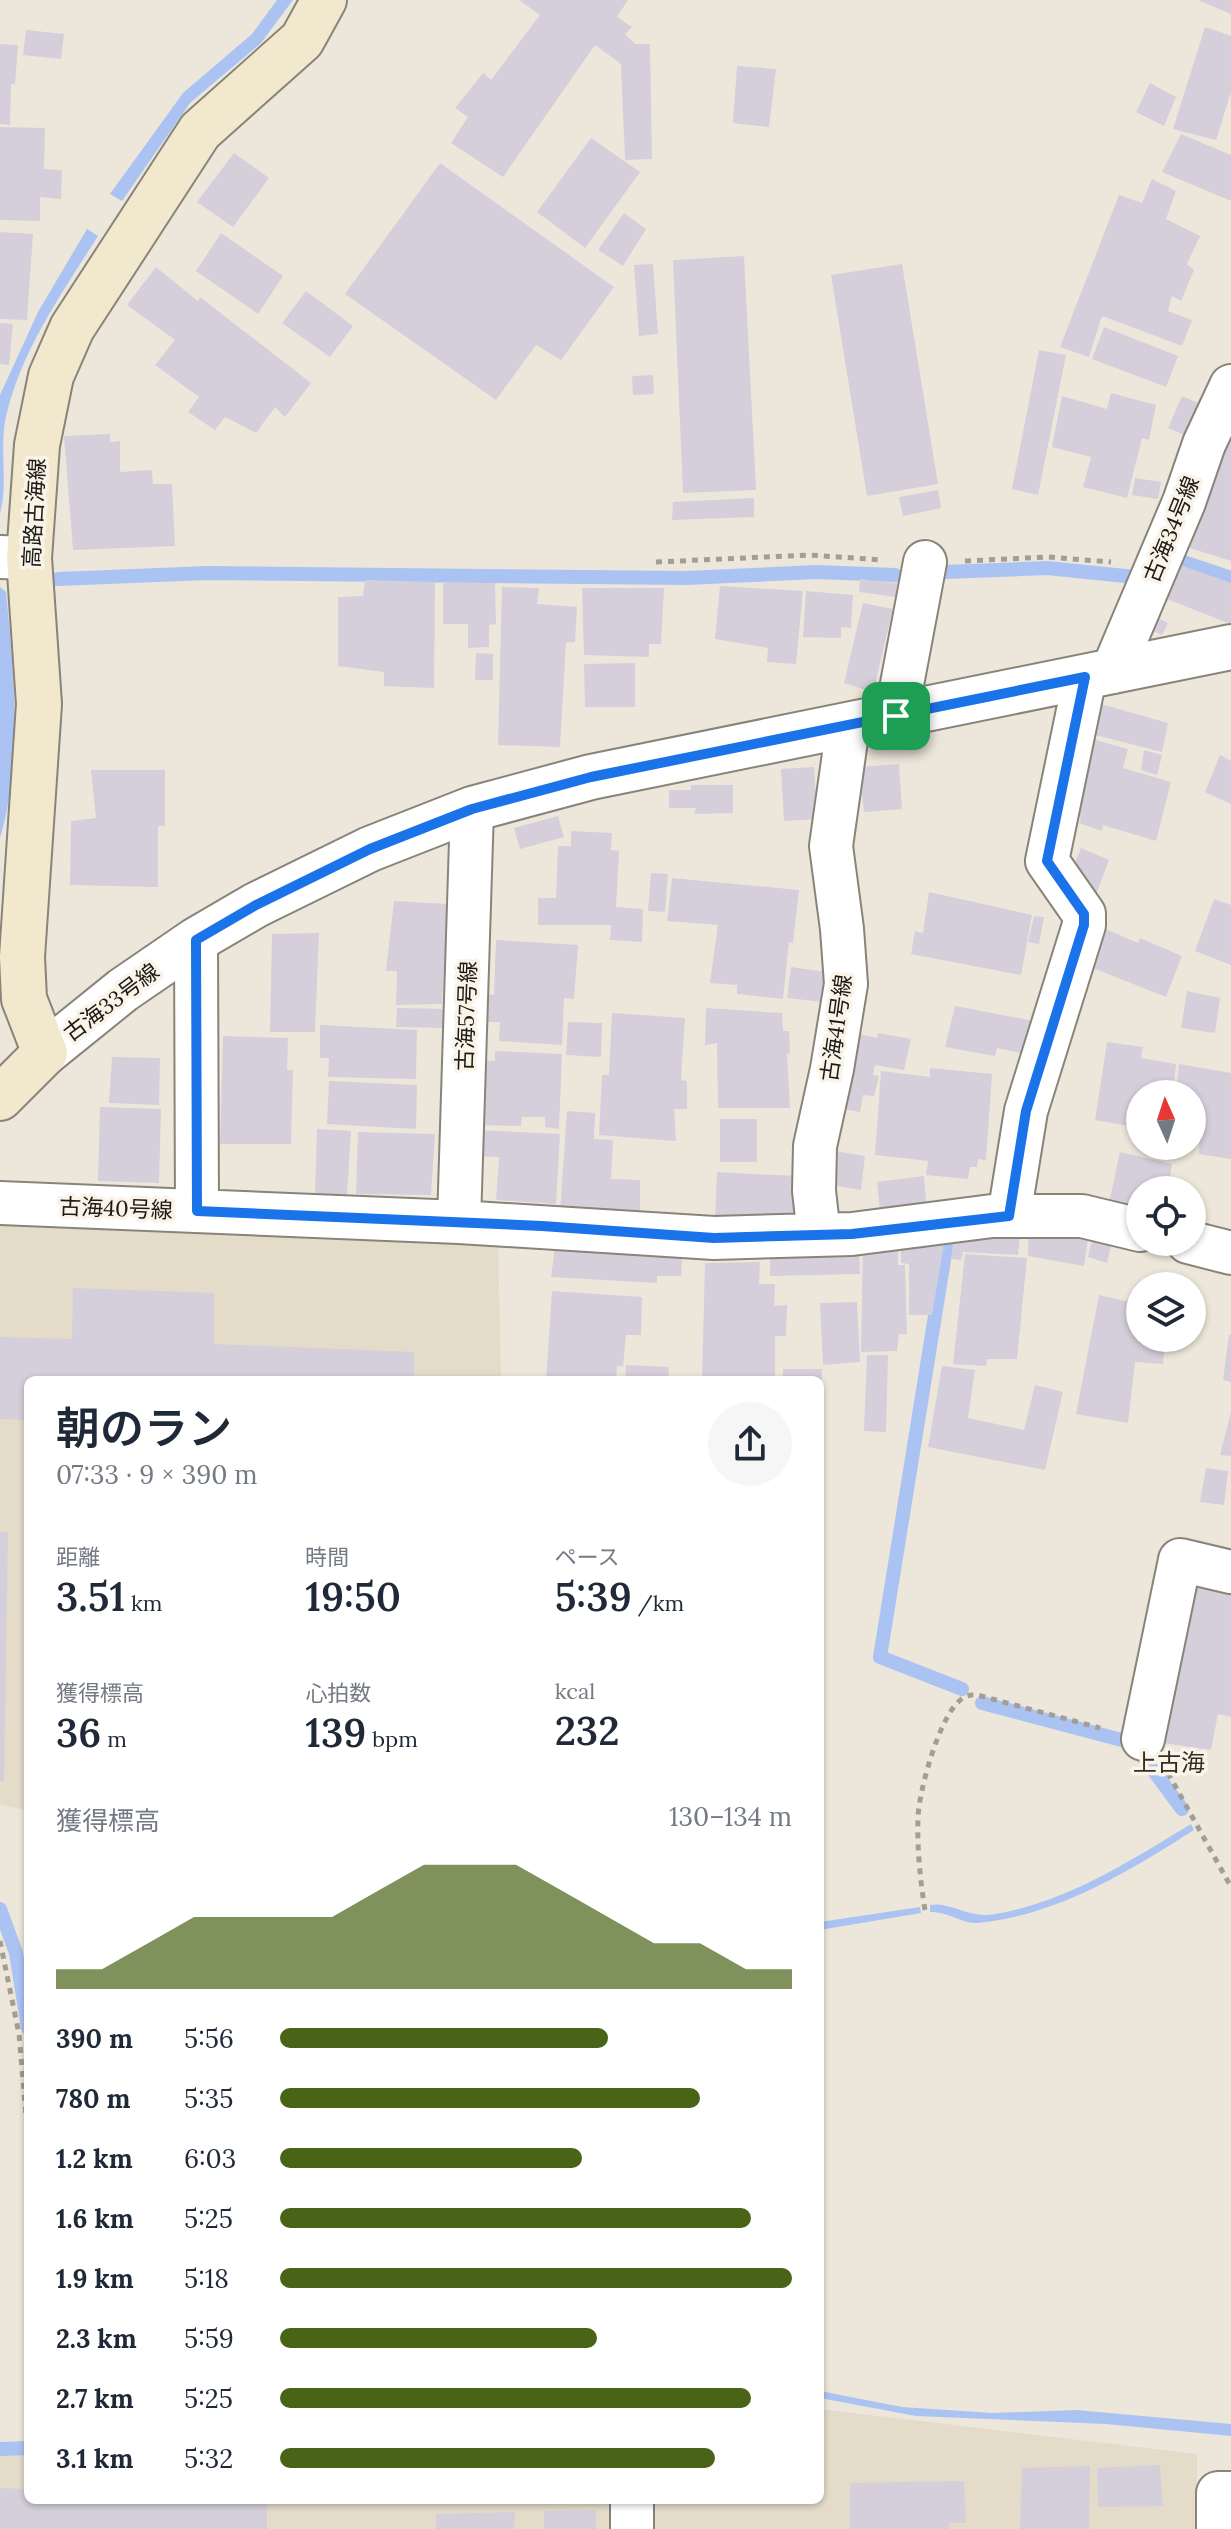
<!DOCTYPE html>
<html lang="ja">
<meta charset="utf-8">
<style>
:root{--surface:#fff;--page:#f6f6f7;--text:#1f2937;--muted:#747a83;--accent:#496416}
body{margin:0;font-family:Lora,"Noto Sans JP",serif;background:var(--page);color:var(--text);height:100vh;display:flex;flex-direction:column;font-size:30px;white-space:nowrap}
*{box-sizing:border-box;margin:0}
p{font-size:26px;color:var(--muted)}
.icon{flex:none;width:44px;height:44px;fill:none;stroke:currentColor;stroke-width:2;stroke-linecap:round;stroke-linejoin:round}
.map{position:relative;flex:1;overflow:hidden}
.side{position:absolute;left:24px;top:1376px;width:800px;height:1128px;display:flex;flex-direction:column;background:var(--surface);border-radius:12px;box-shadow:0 2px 6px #0004}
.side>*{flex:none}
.needle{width:52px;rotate:357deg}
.fabs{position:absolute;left:1126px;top:1080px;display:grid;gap:16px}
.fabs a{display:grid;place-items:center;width:80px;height:80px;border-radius:50%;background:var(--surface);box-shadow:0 2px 6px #0004;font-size:40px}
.pin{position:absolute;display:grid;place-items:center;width:68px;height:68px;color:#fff;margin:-34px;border-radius:16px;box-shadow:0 4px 12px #0006}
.round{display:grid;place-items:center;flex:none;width:84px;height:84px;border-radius:42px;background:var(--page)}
.headline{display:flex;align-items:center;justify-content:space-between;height:136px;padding:0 32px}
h1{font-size:44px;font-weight:600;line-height:60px}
.metrics{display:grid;grid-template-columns:repeat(3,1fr);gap:12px;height:136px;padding:8px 32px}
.metrics div{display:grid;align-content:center}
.metrics b{font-size:40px;font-weight:600}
.metrics small{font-size:22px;font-weight:400}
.metrics p{font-size:22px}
.chart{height:224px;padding:16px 32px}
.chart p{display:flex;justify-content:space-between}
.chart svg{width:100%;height:144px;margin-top:8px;fill:var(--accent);opacity:.7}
ul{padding:0 32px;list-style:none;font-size:26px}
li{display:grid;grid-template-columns:128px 96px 1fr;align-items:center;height:60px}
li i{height:20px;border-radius:10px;background:var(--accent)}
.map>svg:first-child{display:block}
.built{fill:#e4dbc9}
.water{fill:#abc3f2}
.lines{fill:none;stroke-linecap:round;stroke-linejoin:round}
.stream{stroke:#abc3f2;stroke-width:14}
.building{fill:#d4cfdb}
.minor-casing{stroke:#898479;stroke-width:46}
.tertiary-casing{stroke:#898479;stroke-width:48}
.secondary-casing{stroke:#898479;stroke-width:48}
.path{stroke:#a29e94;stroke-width:5;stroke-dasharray:6 6;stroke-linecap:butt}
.minor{stroke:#fff;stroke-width:42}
.tertiary{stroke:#fff;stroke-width:44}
.secondary{stroke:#f2e8cd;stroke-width:44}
.route-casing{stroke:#fff;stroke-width:16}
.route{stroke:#1a73e8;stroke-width:10}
.labels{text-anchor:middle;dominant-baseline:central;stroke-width:7;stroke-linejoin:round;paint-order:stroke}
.street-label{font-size:22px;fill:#1c1a16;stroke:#faf4e8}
.neighbourhood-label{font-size:24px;fill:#332e25;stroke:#faf4e8}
</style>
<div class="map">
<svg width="1231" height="2529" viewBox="0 0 1231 2529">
<rect width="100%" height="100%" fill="#ede7db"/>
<!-- built -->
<path class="built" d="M0,1218L498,1239L501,1380H28V1810L0,1805Z
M820,2409L1197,2454V2529H0V2455L28,2453V2500H820Z"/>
<!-- water -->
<path class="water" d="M277,0H293L261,43L190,103L122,201L110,194L183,93L252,34Z
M87,229L98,236C62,293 18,355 5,422C0,451 8,486 0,513V395L38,312Z
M0,587L6,592C14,672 23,760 0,838Z
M1191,1824L1194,1830C1128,1872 1058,1915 978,1923C962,1924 947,1911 930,1912V1905C951,1901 968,1919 995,1914C1067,1902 1130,1861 1191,1824Z
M920,1907L921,1913L820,1930V1922Z
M820,2391L902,2407L993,2413L1076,2410L1231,2424V2436L1106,2424L916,2416L820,2398Z"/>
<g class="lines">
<!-- stream -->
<path class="stream" d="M1174,559L1231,578
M945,572L1047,568L1135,577
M58,579L208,573L686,578L816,572L895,575
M949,1229L880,1657L962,1689
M982,1703L1133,1743L1182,1809
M0,1909L16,1953L28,2028
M0,2449L28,2448"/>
</g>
<!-- building -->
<path class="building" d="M519,0H628L617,17L632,27L625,34L635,44H650L652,159L625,160L621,64L595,45L503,177L451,143L468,117L455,108L483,73L491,80L540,15Z
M1198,0H1231V14Z
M1205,27L1231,36V92L1216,140L1173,129Z
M26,30L64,34L61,59L23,55Z
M0,44L18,45L15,84H11L10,125L0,124Z
M737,66L776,69L769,127L733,123Z
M1150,83L1176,97L1164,126L1136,112Z
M0,127L45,128L44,169L62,170L61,199L40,197V221L0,220Z
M1181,134L1231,155V201L1162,172Z
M591,138L640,172L585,248L537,212Z
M234,153L269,178L233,227L197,202Z
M440,163L614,287L561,360L536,345L496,400L345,294Z
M1152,179L1176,191L1166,219L1200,236L1187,264L1194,270L1181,301L1172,296L1168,311L1192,320L1182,346L1102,316L1089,357L1060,347L1119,195L1142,203Z
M624,213L646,229L623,266L598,250Z
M0,232L33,234L27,320L0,319Z
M221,233L283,276L258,314L196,271Z
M744,256L756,490L683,493L673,260Z
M653,264L658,334L639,336L634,265Z
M902,264L938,484L867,496L831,275Z
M156,267L198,301L200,297L311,383L285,417L275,407L256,433L225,417L215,430L188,412L199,397L155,365L175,340L127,305Z
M306,291L353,326L330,357L282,323Z
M0,323L13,324L9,365L0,364Z
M1104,327L1178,356L1166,387L1092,359Z
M1039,350L1066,355L1038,495L1012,489Z
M653,375L654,394L633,395L632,376Z
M1111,393L1156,405L1149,440L1142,438L1127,498L1083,487L1091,457L1052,447L1062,396L1107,409Z
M1182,396L1207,407L1194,439L1168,428Z
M1231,419V561L1190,548Z
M110,434V442L120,441V472L152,470L153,484H172L175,546L73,550L64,436Z
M1135,478L1161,482L1158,499L1132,495Z
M938,490L941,508L903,516L899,497Z
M754,498V517L672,520L673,502Z
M1177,564L1231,583V624L1164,598Z
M860,579L897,583L896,597L859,592Z
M365,580L435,582L434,688L384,686V672L338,666V597L363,596Z
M443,583H495L496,624L489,625V647L468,648V624H443Z
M720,586L803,591L796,664L767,662L768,648L715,639Z
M502,587L539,588L537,604L577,607L575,642L566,643L560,747L498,745Z
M582,588H664L661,644H649V657L584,655Z
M806,591L853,595L851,628L841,627V638L803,637Z
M863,603L893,609L873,692L844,683Z
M1157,618L1168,623L1162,635L1151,630Z
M476,653L493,654V680H475Z
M635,663V707H585L584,664Z
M1101,704L1168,723L1162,752L1095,735Z
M1085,737L1128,749L1123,768L1171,782L1156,841L1103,825L1102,831L1079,823L1081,817L1065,811Z
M1144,750L1162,755L1157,775L1141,770Z
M1220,755L1231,761V804L1205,792Z
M899,764L902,809L864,812L859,767Z
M814,767L817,819L784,821L781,769Z
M91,770H165V826H158V887L70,885L71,821L96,818Z
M691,785H733V813L694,814L696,808H669V790H691Z
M558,816L564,837L520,849L514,828Z
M571,831L612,833L611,850L619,851L616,907L643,909L642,942L610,940L611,925H538V898H556L558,846H571Z
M1081,848L1109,860L1096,895L1067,883Z
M651,873L668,874L665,912L648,911Z
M672,878L799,890L793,943L789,942L783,999L737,994V985L710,983L718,925L667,921Z
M929,892L1032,915L1021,975L911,954L915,931L923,933Z
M1214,899L1231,905V965L1195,951Z
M394,901L448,904L442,1004L396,1005L397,971H386Z
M1034,916L1044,917L1039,944L1028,942Z
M1099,926L1138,943L1140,938L1182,956L1166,997L1085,965Z
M319,933L315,1032H270L272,934Z
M496,940L578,945L574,999L564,998L562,1045L499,1041L500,1022H482L483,994L494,995Z
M791,967L827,972L824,1002L787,998Z
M1187,991L1220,998L1215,1033L1181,1028Z
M955,1006L1034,1021L1029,1055L997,1048L995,1056L945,1047Z
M397,1008L450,1009L448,1028L396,1027Z
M706,1008L782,1013L783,1031H789L790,1054L787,1053L790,1108H718L717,1043L705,1045Z
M612,1013L685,1018L681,1080L687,1081V1109H674L676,1141L599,1135L602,1075H609Z
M568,1022L602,1023L601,1057L566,1055Z
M320,1025L417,1030L416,1079L328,1077L329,1058H320Z
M848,1032L877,1038L878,1033L911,1039L904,1070L875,1065L873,1075L879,1076L874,1096L863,1095L860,1112L832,1107Z
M223,1036L288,1038L287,1070H293L291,1144H220Z
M1107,1042L1143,1047L1141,1058L1176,1064L1173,1094H1140V1128L1095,1120Z
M495,1051L562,1054L559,1129L545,1127V1117H522L521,1126L475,1125L481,1060L495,1061Z
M112,1057L160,1058L159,1105L109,1103Z
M1179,1064L1231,1073V1159L1199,1154L1200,1129L1192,1128V1094H1176Z
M930,1068L992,1074L986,1160L978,1159L977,1167H970L968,1179L926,1175L928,1161L875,1155L881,1071L930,1077Z
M329,1081L417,1085L416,1129L327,1124Z
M100,1107L161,1109L159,1183L98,1181Z
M567,1111L595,1113L594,1139L613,1140L611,1179L640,1180V1218L560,1213Z
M720,1119H757V1162H720Z
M317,1129L351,1131L347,1196H315Z
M477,1130L560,1134L556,1204L496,1200L499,1157L476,1156Z
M358,1132L435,1134L431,1195L356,1194Z
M829,1150L865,1156L861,1190L826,1184Z
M1120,1152L1172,1164L1168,1190H1140V1209L1109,1203Z
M717,1172L795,1176L793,1224L715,1220Z
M924,1176L927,1214L881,1219L877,1182Z
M1029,1223L1089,1233L1084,1266L1028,1256Z
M1021,1224L1018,1255L963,1252L961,1260L951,1259L955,1230Z
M898,1237V1265H905L907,1334H899L897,1351L861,1352L863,1239Z
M1093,1237L1112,1242L1107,1263L1088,1257Z
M556,1240L683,1245L681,1276H657V1283L551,1277Z
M901,1243L944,1244L932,1315H909V1264L901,1263Z
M859,1244L860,1274L770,1276V1247Z
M965,1254L1027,1258L1017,1359H987L986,1366L953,1364Z
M760,1262L759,1284H775L774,1306L787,1305L786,1336H775V1380H702L705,1263Z
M1137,1283L1147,1285L1140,1286V1338H1189V1343L1165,1341L1163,1364L1135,1362L1128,1423L1076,1414L1099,1295L1134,1303Z
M73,1288L214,1293V1344L414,1352V1380H28V1420L0,1419V1337L72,1339Z
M552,1291L642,1297L641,1335H626L623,1366H617L616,1380H546Z
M857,1302L860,1362L823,1365L820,1303Z
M1229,1335H1231V1382L1223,1380Z
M867,1355H888L886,1432L864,1431Z
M626,1365L669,1367L668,1380H625Z
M942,1366L975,1370L968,1418L1024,1430L1035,1385L1063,1392L1045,1470L928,1447Z
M783,1369H822V1380H783Z
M1231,1412V1456L1220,1455Z
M1206,1468L1228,1471L1224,1505L1200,1502Z
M0,1532H8L4,1781H0Z
M1199,1580L1231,1587V1717L1218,1714L1211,1750L1162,1743Z
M1160,2465L1163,2506L1098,2507L1097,2468Z
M1090,2466L1089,2529H1020L1022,2468Z
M964,2481L966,2523H949V2529H850V2483Z
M0,2488L28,2489V2500H267V2529H0Z
M596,2510V2529H544V2511Z
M515,2512L514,2529H436V2514Z"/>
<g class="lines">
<defs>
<path id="minor" d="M0,557L29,558
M1112,672L1184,502L1204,444L1231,386
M896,716L925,562
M196,940L197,1211
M0,1203L459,1222L714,1238L852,1234L992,1216H1082L1140,1230
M1009,1216L1026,1111L1084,925V914L1047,861L1085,677
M459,1222L472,809
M819,1235L814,1191L815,1146L832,1069L846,984L842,929L831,846L848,726
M1188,1242L1231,1253
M1143,1739L1180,1560L1231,1572
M632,2500V2529
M1218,2529V2493H1231"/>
<path id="tertiary" d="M45,1053L123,990L196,940L256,905L370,849L472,809L591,777L1231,647"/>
<path id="secondary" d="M0,1098L45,1053L24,999L22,957L39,704L29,558L37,445L51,376L72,328L200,131L302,40L324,0"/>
</defs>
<!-- minor casing -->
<use href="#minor" class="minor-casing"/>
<!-- tertiary casing -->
<use href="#tertiary" class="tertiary-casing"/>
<!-- secondary casing -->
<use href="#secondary" class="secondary-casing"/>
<!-- path -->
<path class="path" d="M965,561L1048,557L1111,562
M656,562L809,555L883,560
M1168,1773L1231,1887
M925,1910C920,1879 917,1848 918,1817C919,1791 940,1712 963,1698C969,1694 974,1695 981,1696L1100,1728
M0,1941L19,2034L28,2138"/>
<!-- minor -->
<use href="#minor" class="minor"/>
<!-- tertiary -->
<use href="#tertiary" class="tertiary"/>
<!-- secondary -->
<use href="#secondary" class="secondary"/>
</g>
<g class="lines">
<defs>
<path id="route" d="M1085,677L1047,861L1084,914V925L1026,1111L1009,1216L852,1234L714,1238L542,1226L197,1211L196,940L256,905L370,849L472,809L591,777Z"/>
</defs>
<!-- route casing -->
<use href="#route" class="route-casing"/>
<!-- route -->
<use href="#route" class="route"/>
</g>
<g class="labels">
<!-- street labels -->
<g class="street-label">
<text transform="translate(34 513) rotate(-87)">高路古海線</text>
<text transform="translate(1171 529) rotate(-68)">古海34号線</text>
<text transform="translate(111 1002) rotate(-37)">古海33号線</text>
<text transform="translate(466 1016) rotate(-88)">古海57号線</text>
<text transform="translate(836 1028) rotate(-82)">古海41号線</text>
<text transform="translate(116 1208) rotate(2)">古海40号線</text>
</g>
<!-- neighbourhood labels -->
<g class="neighbourhood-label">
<text x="1169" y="1762">上古海</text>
</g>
</g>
</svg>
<div class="fabs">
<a><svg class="needle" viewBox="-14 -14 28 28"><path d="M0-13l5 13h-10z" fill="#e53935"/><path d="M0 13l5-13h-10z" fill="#747a83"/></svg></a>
<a><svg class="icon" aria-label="locate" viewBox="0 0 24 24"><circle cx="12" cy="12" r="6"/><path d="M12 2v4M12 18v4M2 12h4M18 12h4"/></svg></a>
<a><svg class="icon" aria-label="layers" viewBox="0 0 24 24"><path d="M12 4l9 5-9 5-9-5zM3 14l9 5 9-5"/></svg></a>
</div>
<div class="pin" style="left:896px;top:716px;background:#1e9e55"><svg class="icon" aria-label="arrive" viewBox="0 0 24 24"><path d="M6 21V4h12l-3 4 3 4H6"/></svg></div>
<section class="side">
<div class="headline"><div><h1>朝のラン</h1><p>07:33 · 9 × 390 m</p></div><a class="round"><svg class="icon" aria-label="share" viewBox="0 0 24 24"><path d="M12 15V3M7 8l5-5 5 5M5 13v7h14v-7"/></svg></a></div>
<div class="metrics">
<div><p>距離</p><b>3.51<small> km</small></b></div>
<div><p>時間</p><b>19:50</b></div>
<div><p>ペース</p><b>5:39<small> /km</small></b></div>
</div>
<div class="metrics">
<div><p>獲得標高</p><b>36<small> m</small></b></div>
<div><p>心拍数</p><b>139<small> bpm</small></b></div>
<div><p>kcal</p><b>232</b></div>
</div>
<div class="chart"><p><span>獲得標高</span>130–134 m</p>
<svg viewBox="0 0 160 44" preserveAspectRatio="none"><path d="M0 44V38L10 38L20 30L30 22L40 22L50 22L60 22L70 14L80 6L90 6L100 6L110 14L120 22L130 30L140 30L150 38L160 38V44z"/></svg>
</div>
<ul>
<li><b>390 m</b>5:56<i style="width:64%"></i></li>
<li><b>780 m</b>5:35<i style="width:82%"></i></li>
<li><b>1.2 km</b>6:03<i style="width:59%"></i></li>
<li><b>1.6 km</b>5:25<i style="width:92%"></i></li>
<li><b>1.9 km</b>5:18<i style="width:100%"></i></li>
<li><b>2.3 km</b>5:59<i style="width:62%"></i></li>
<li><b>2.7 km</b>5:25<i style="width:92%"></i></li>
<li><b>3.1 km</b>5:32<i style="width:85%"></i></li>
</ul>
</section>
</div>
